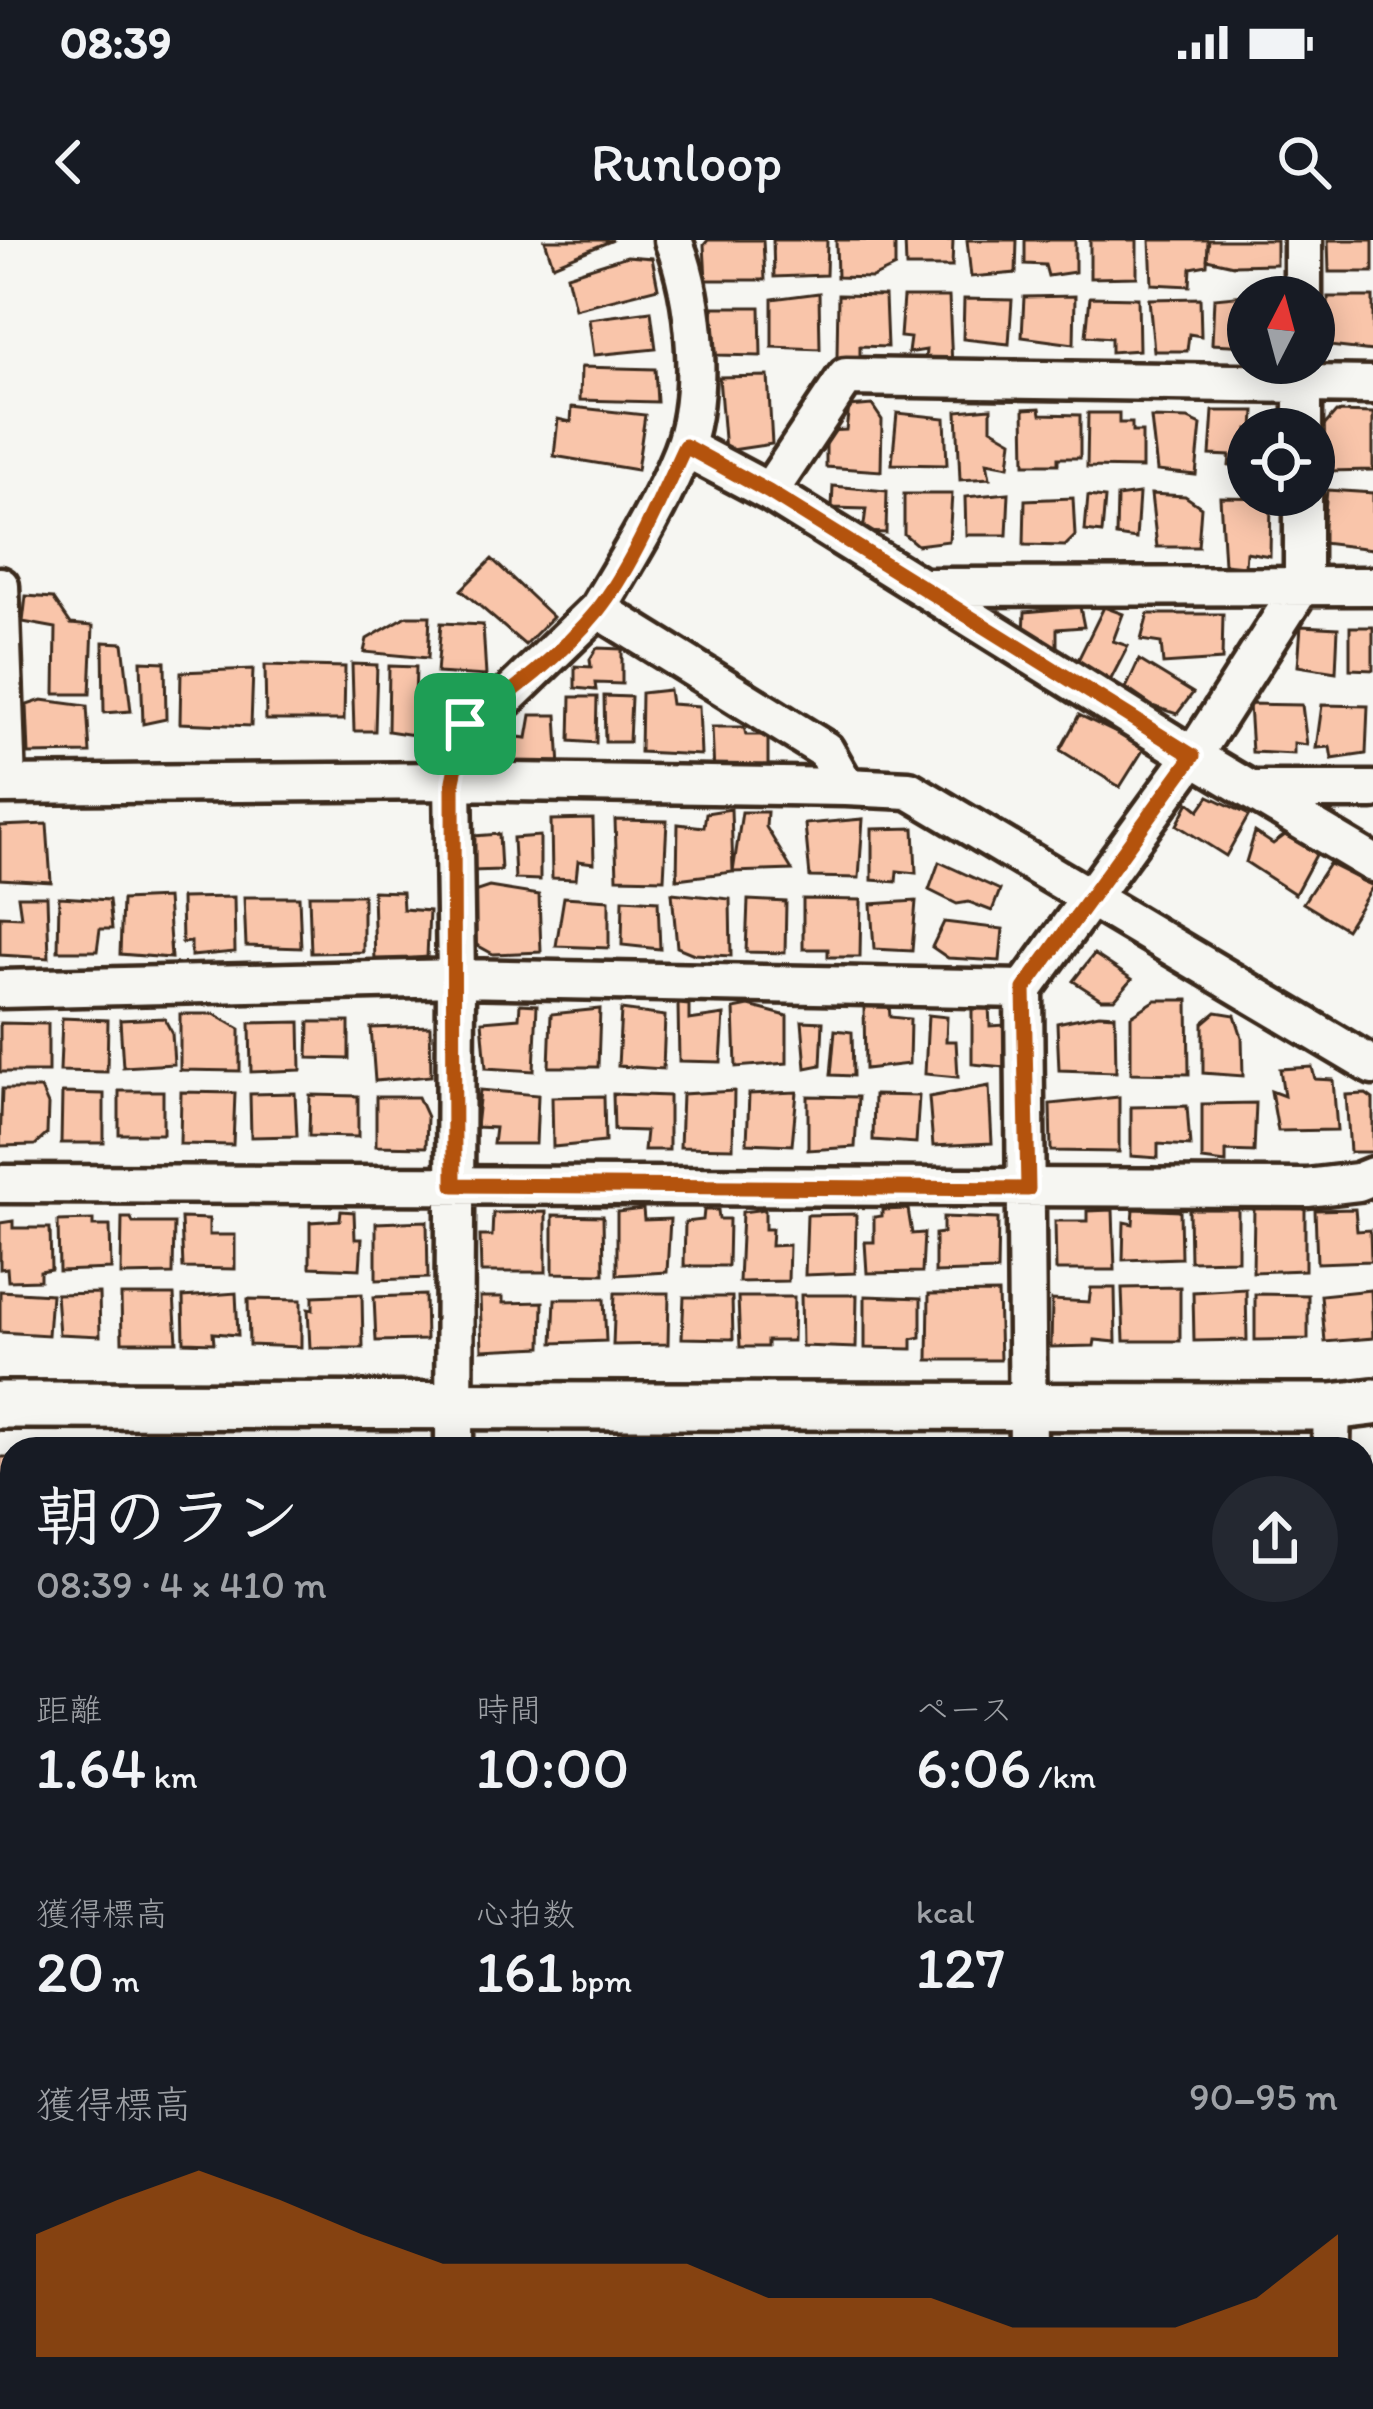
<!DOCTYPE html>
<html lang="ja">
<meta charset="utf-8">
<style>
:root{--surface:#171b24;--page:#242831;--text:#f1f3f6;--muted:#9ea1a6;--accent:#b45309}
body{margin:0;font-family:Itim,"Klee One",sans-serif;background:var(--page);color:var(--text);height:100vh;display:flex;flex-direction:column;font-size:45px;white-space:nowrap}
*{box-sizing:border-box;margin:0}
p{font-size:39px;color:var(--muted)}
.icon{flex:none;width:66px;height:66px;fill:none;stroke:currentColor;stroke-width:2;stroke-linecap:round;stroke-linejoin:round}
.map{position:relative;flex:1;overflow:hidden}
.side{position:absolute;left:0px;top:1197px;width:1374px;height:972px;display:flex;flex-direction:column;background:var(--surface);border-radius:36px 36px 0 0;box-shadow:0 6px 30px #0003}
.side>*{flex:none}
.needle{width:78px;rotate:6deg}
.fabs{position:absolute;left:1227px;top:36px;display:grid;gap:24px}
.fabs a{display:grid;place-items:center;width:108px;height:108px;border-radius:50%;background:var(--surface);box-shadow:0 6px 30px #0003;font-size:60px}
.pin{position:absolute;display:grid;place-items:center;width:102px;height:102px;color:#fff;margin:-51px;border-radius:24px;box-shadow:0 6px 18px #0006}
.round{display:grid;place-items:center;flex:none;width:126px;height:126px;border-radius:63px;background:var(--page)}
.head{display:flex;align-items:center;justify-content:space-between;height:204px;padding:0 36px}
h1{font-size:66px;font-weight:600;line-height:90px}
.figures{display:grid;grid-template-columns:repeat(3,1fr);gap:18px;height:204px;padding:12px 36px}
.figures div{display:grid;align-content:center}
.figures b{font-size:60px;font-weight:600}
.figures small{font-size:33px;font-weight:400}
.figures p{font-size:33px}
.chart{height:336px;padding:24px 36px}
.chart p{display:flex;justify-content:space-between}
.chart svg{width:100%;height:216px;margin-top:12px;fill:var(--accent);opacity:.7}
.status{display:flex;justify-content:space-between;align-items:center;height:84px;padding:0 60px;background:var(--surface);direction:ltr}
.status svg{height:33px;fill:currentColor}
header{display:flex;justify-content:space-between;align-items:center;height:156px;padding:0 36px;background:var(--surface);font-size:54px;font-weight:600}
.map>svg:first-child{display:block}
.green{fill:#bddc94;stroke:#7c8359;stroke-width:3}
.building{fill:#f9c5aa;stroke:#3b2a1e;stroke-width:3}
.lines{fill:none;stroke-linecap:round;stroke-linejoin:round}
.service-casing{stroke:#3b2a1e;stroke-width:27}
.minor-casing{stroke:#3b2a1e;stroke-width:45}
.tertiary-casing{stroke:#3b2a1e;stroke-width:54}
.service{stroke:#f6f6f2;stroke-width:18}
.minor{stroke:#f6f6f2;stroke-width:36}
.tertiary{stroke:#f6f6f2;stroke-width:45}
.route-casing{stroke:#fff;stroke-width:24}
.route{stroke:#b45309;stroke-width:15}
</style>
<div class="status"><b>08:39</b><svg viewBox="0 0 49 12"><path d="M0 12V9h3v3zM5 12V6h3v6zM10 12V3h3v9zM15 12V0h3v12zM26 1h20v11H26zM47 4h2v5h-2z"/></svg></div>
<header><svg class="icon" aria-label="back" viewBox="0 0 24 24"><path d="M15 5l-7 7 7 7"/></svg>Runloop<svg class="icon" aria-label="search" viewBox="0 0 24 24"><circle cx="10" cy="10" r="6"/><path d="M15 15l6 6"/></svg></header>
<div class="map">
<svg width="1373" height="2169" viewBox="0 0 1373 2169">
<rect width="100%" height="100%" fill="#f6f6f2"/>
<filter id="ink" filterUnits="userSpaceOnUse"><feTurbulence type="fractalNoise" baseFrequency=".00833" numOctaves="2"/><feDisplacementMap in="SourceGraphic" scale="24" xChannelSelector="R" yChannelSelector="G"/><feConvolveMatrix kernelMatrix="1 2 1 2 8 2 1 2 1" color-interpolation-filters="sRGB"/></filter>
<g filter="url(#ink)">
<!-- green -->
<path class="green" d="M1373,1363V1517L1362,1523V1368Z
M1362,1666L1373,1676V2077L1362,2074Z
M224,2157H466L459,2169H214Z"/>
<!-- building -->
<path class="building" d="M545,0H613L553,25Z
M708,0H763L765,40H706L704,5Z
M773,0H827L826,35L774,37Z
M836,0H895V27L872,38L837,37Z
M905,0H953L952,27H906Z
M967,0H1017L1016,33L971,37Z
M1025,0H1075V32L1048,36L1045,25L1025,24Z
M1090,0H1137V37L1090,38Z
M1150,0H1208L1207,25L1191,28L1190,46L1152,44Z
M1209,0H1276V24L1233,25L1207,19Z
M1328,0H1373V32H1329Z
M627,16L652,18L658,48L575,69L567,35Z
M819,53L820,109L772,107V59Z
M1266,53V57H1248V106L1212,104L1214,58Z
M838,55L885,56L887,107L860,106V118L837,117Z
M1075,56L1074,104L1022,97L1024,57Z
M903,57H949L952,127L924,129L926,110L908,113L910,98L900,97Z
M1090,57L1138,58L1139,110L1111,112V98L1086,96Z
M1328,57H1373V111L1329,106Z
M1200,58L1201,96L1189,94L1187,111H1154L1149,59Z
M964,59L1012,60L1009,104L963,99Z
M713,67H760L761,116L716,115Z
M651,71L656,109L594,115L589,79Z
M581,127L655,129L657,162L580,160Z
M768,136L772,204L725,211L719,137Z
M872,165L882,180L881,231L826,227V191L846,190L849,167Z
M572,167L645,175L637,230L554,216L558,179L571,182Z
M991,168V188L1012,200L1009,226L987,222L990,238L960,240L957,171Z
M1040,168L1041,174L1080,175V218H1058V224H1025L1024,169Z
M1213,171H1255L1254,189H1248V226H1229L1230,216L1210,215Z
M1336,172L1373,173V230L1327,231L1324,186Z
M897,173L945,178L947,225L892,224Z
M1088,173H1119V183H1132V192H1142V228L1087,227Z
M1151,178L1188,179L1201,185L1196,235L1157,231Z
M833,246L887,251L886,293L863,292L866,269L832,268Z
M1327,250L1373,253V309L1322,303Z
M1009,253L1007,295H966L965,257Z
M904,254H952L949,301L917,305L904,294Z
M1139,254L1136,299L1116,296L1117,257Z
M1151,254L1185,256L1201,267L1198,307H1157Z
M1088,256L1105,258L1102,293L1085,291Z
M1220,257L1271,258L1270,316L1246,312L1245,326L1224,324Z
M1073,258L1075,296L1065,306L1024,305L1025,260Z
M492,319L553,377L525,405L461,350Z
M26,356L53,358L71,384L93,386L90,454H55L56,388L23,382Z
M1080,367L1084,387L1057,389V407L1039,408L1037,397L1024,395L1025,372Z
M1104,367L1123,374L1113,401L1128,406L1110,441L1076,424Z
M1148,374H1223L1222,420L1163,424L1161,403L1141,400Z
M407,376H430L428,418L364,412L367,399Z
M441,383L483,385L486,436L437,433Z
M1301,386L1338,388L1336,432L1298,426Z
M1350,387H1373V430L1350,429Z
M103,402L123,403L131,471L104,473Z
M597,408L622,409V444L595,443L596,450L575,448V426L591,427L590,419Z
M1139,420L1193,453L1177,474L1152,466L1126,448Z
M141,421L165,422L166,479L143,484Z
M352,424L377,425L375,491H354Z
M265,425L345,427L344,480H266Z
M389,426L416,427L414,495L388,491Z
M253,429L251,486L180,483L181,432Z
M669,450L671,464L699,466L701,515L640,512L641,453Z
M604,456L631,457L629,502H605Z
M571,457H597L596,503L570,501Z
M42,460L87,466L90,513L29,514L27,465Z
M1249,464L1302,465L1307,505L1294,503V514L1252,512Z
M1322,465L1368,466L1366,514L1332,519L1330,507L1316,508Z
M531,475H557L560,528L504,526L499,495L527,498Z
M1079,475L1145,507L1120,547L1060,510Z
M712,487H744L746,495H768V532L714,534Z
M1209,556L1249,575L1226,616L1177,585L1189,562L1199,570Z
M731,569L733,632L677,639L678,584L704,587L706,573Z
M742,572H767L766,587L792,630L733,632Z
M593,579L594,623L578,621L576,639L552,638L551,580Z
M863,579L859,638L810,637L805,584Z
M615,580L667,581L664,639L617,638Z
M47,584L51,642L0,639V586Z
M914,588L916,633L897,631L896,642L872,640V589Z
M1255,592L1273,604L1285,595L1317,613L1295,654L1246,622Z
M499,594L501,630L471,631L474,596Z
M540,596V640L515,639L513,598Z
M939,622L1000,650L992,671L969,662L957,664L929,650Z
M1329,624L1373,646L1346,689L1303,663Z
M489,647L539,655L541,712L493,714L475,704L474,652Z
M373,651L402,652L403,669L429,671L427,717L375,722Z
M672,653L730,659L731,716L694,714L677,707Z
M309,655H363V712L311,713Z
M18,656H47L49,718L0,715V676L21,677Z
M59,657L109,660L112,689H100L97,711H58Z
M234,657L235,712L191,716V702L182,703L181,658Z
M244,657H299L301,708L246,706Z
M564,657L609,660V708L556,706Z
M167,658L171,718L120,714L122,660Z
M623,659L658,661L660,709L622,705Z
M803,659L861,660L860,717H828V709H803Z
M748,660L786,662L785,713L746,712Z
M916,661L912,711L874,709L871,664Z
M944,682L1003,689L1000,721L948,718L932,707Z
M1094,714L1132,739L1115,759H1101L1073,741Z
M1156,760H1188L1189,834L1131,833V776Z
M520,764L537,765L534,831L486,828L482,781L519,778Z
M678,764L689,765V780L724,775L721,822L679,821Z
M889,765L890,777L910,779L909,824L865,829L864,766Z
M749,766L787,776V823L736,827L734,769Z
M989,766L990,786L1006,785L1005,827L972,824V768Z
M600,769L598,827H549L551,774Z
M621,770L665,776L663,829L618,826Z
M1216,772L1235,775L1242,797L1243,836L1203,833V783Z
M180,774H214L240,789V831L180,830Z
M1099,774L1115,775L1116,832L1059,830L1057,783Z
M928,775L947,777L946,801H956L958,837L925,834Z
M62,778L108,780L107,832L60,831Z
M164,778L172,793L174,824L123,827L120,780Z
M802,781L823,782L821,825L806,828Z
M300,782L301,830L251,832L250,783Z
M309,782H349V819L308,818Z
M0,783L48,784V832H0Z
M430,786L431,836L375,841L371,788Z
M835,790L852,792L853,836L831,835Z
M1312,827L1315,839L1333,840L1337,890L1278,891L1271,851L1284,856L1280,829Z
M989,846L992,903L933,906L929,857Z
M2,849H41L48,865L47,894L35,905L0,906Z
M480,850L538,855L536,904H493L495,888L476,887Z
M119,851H163V894H119Z
M734,851L733,908L680,907L682,854Z
M181,852L235,853L233,905L180,904Z
M797,852L792,905L747,903L749,854Z
M62,853L104,854V903H61Z
M295,853L297,896L251,897L250,854Z
M613,854L669,856V910H644L646,891L614,890Z
M1366,854L1373,859V912H1350L1346,855Z
M310,855L358,856V897L309,896Z
M874,855L919,856L916,903L873,900Z
M604,856L605,902L553,907L552,857Z
M808,856L858,857L855,907L808,910Z
M376,857H418L427,877L426,907L376,906Z
M1119,857V912L1051,911L1050,864Z
M1256,863L1254,912L1226,911V923L1202,920V864Z
M1187,866L1190,906L1158,904V918L1131,916V867Z
M1254,967H1305V1030L1253,1032Z
M643,969L644,980L670,979L667,1032L617,1035V972Z
M765,969V989H772L771,1006L789,1005L788,1041L739,1042L742,972Z
M908,969L912,994L924,993L922,1032L867,1033L865,1002H874V977L882,976V970Z
M1134,969L1180,971L1181,1018L1123,1020L1124,982L1133,984Z
M1189,969H1238V1020L1190,1021Z
M1355,969L1357,991L1370,990L1371,1021L1317,1023L1315,970Z
M704,970H718L719,979H729L728,1026H684L685,982L703,980Z
M1113,970L1115,1030H1056L1055,981H1087V971Z
M341,971L354,972L355,999H362L360,1029L310,1027V982L340,980Z
M546,972V1032H481L480,996H492L493,973Z
M856,974L855,1033L805,1035L807,975Z
M553,975L603,976L604,1034L553,1033Z
M943,977L998,979L997,1031L935,1033V994L943,993Z
M122,978H131L133,983H174L173,1034L121,1035Z
M181,978L209,979V995H235V1029L183,1028Z
M93,980V986H110L111,1029L59,1031L58,981Z
M13,981V988H50L51,1029L40,1031V1040L8,1041L7,1028L0,1029V983Z
M427,981L428,1038L376,1040V983Z
M1180,1047V1101H1124L1122,1048Z
M1091,1048H1115L1116,1102L1095,1100L1094,1106L1051,1107L1052,1060L1089,1062Z
M1246,1049L1247,1100L1194,1101L1193,1052Z
M1371,1050L1373,1098L1325,1102L1321,1055Z
M0,1051L51,1054L48,1095L0,1092Z
M99,1053L100,1096L59,1094L56,1054Z
M236,1053L238,1095L213,1093L214,1103L184,1102L183,1057Z
M615,1053H669L668,1104L613,1105Z
M998,1053L1000,1120H928L929,1054Z
M362,1054L363,1108H310L308,1069L313,1070V1056Z
M1255,1054L1308,1055V1099L1255,1100Z
M121,1055H174L177,1102H122Z
M425,1055L426,1100L376,1101L374,1057Z
M801,1055H857L856,1108L802,1106Z
M865,1056L921,1058V1097L912,1099V1109L865,1108Z
M480,1057H503V1063L543,1062L542,1107L482,1110Z
M684,1057H732L733,1099L682,1098Z
M738,1057H794L793,1101H767V1107H740Z
M248,1059L301,1060V1107L249,1105Z
M555,1059H604L606,1101L553,1103Z
M0,1217H12V1265H0Z
M1373,1217V1270L1364,1274L1362,1221Z
M1,1296H12V1357H0Z
M0,1518L12,1519V1560L0,1559Z
M0,1717H12V1756H0Z
M0,2115L12,2119V2157H16L13,2165L0,2160Z
M982,2157H1067L1045,2164L1047,2169H986Z
M1070,2157H1142L1139,2169H1086L1068,2166Z
M1214,2157H1257L1267,2164L1263,2169H1224Z"/>
<g class="lines">
<defs>
<path id="service" d="M956,2157L961,2169"/>
<path id="minor" d="M673,0C696,57 705,154 682,212C660,267 628,318 598,369L825,510L846,547L909,550L1373,826
M1303,57V0
M1303,189V123
M684,207L769,252L1193,516L1373,623
M769,252L846,137L1373,145
M0,346L7,545
M922,347L1373,346
M0,545L453,541L846,547
M1251,550H1373
M0,749L456,738L1024,749
M0,944L1307,948L1358,942L1373,936
M454,1209L456,738L453,541L465,484L506,458L598,369
M1028,1209L1024,749L1193,516L1303,344V255
M1331,1209L1332,1167
M0,1389H12
M0,1929L12,1898
M181,2169L190,2157"/>
<path id="tertiary" d="M0,1165L1332,1167L1373,1162"/>
</defs>
<!-- service casing -->
<use href="#service" class="service-casing"/>
<!-- minor casing -->
<use href="#minor" class="minor-casing"/>
<!-- tertiary casing -->
<use href="#tertiary" class="tertiary-casing"/>
<!-- service -->
<use href="#service" class="service"/>
<!-- minor -->
<use href="#minor" class="minor"/>
<!-- tertiary -->
<use href="#tertiary" class="tertiary"/>
</g>
</g>
<g class="lines" filter="url(#ink)">
<defs>
<path id="route" d="M685,206L769,252L1193,516L1024,749L1028,949L454,945L453,541L465,484C511,455 563,413 598,370C632,327 661,257 685,206Z"/>
</defs>
<!-- route casing -->
<use href="#route" class="route-casing"/>
<!-- route -->
<use href="#route" class="route"/>
</g>
</svg>
<div class="fabs">
<a><svg class="needle" viewBox="-14 -14 28 28"><path d="M0-13l5 13h-10z" fill="#e53935"/><path d="M0 13l5-13h-10z" fill="#9ea1a6"/></svg></a>
<a><svg class="icon" aria-label="locate" viewBox="0 0 24 24"><circle cx="12" cy="12" r="6"/><path d="M12 2v4M12 18v4M2 12h4M18 12h4"/></svg></a>
</div>
<div class="pin" style="left:465px;top:484px;background:#1e9e55"><svg class="icon" aria-label="arrive" viewBox="0 0 24 24"><path d="M6 21V4h12l-3 4 3 4H6"/></svg></div>
<section class="side">
<div class="head"><div><h1>朝のラン</h1><p>08:39 · 4 × 410 m</p></div><a class="round"><svg class="icon" aria-label="share" viewBox="0 0 24 24"><path d="M12 15V3M7 8l5-5 5 5M5 13v7h14v-7"/></svg></a></div>
<div class="figures">
<div><p>距離</p><b>1.64<small> km</small></b></div>
<div><p>時間</p><b>10:00</b></div>
<div><p>ペース</p><b>6:06<small> /km</small></b></div>
</div>
<div class="figures">
<div><p>獲得標高</p><b>20<small> m</small></b></div>
<div><p>心拍数</p><b>161<small> bpm</small></b></div>
<div><p>kcal</p><b>127</b></div>
</div>
<div class="chart"><p><span>獲得標高</span>90–95 m</p>
<svg viewBox="0 0 160 44" preserveAspectRatio="none"><path d="M0 44V19L10 12L20 6L30 12L40 19L50 25L60 25L70 25L80 25L90 32L100 32L110 32L120 38L130 38L140 38L150 32L160 19V44z"/></svg>
</div>
</section>
</div>
